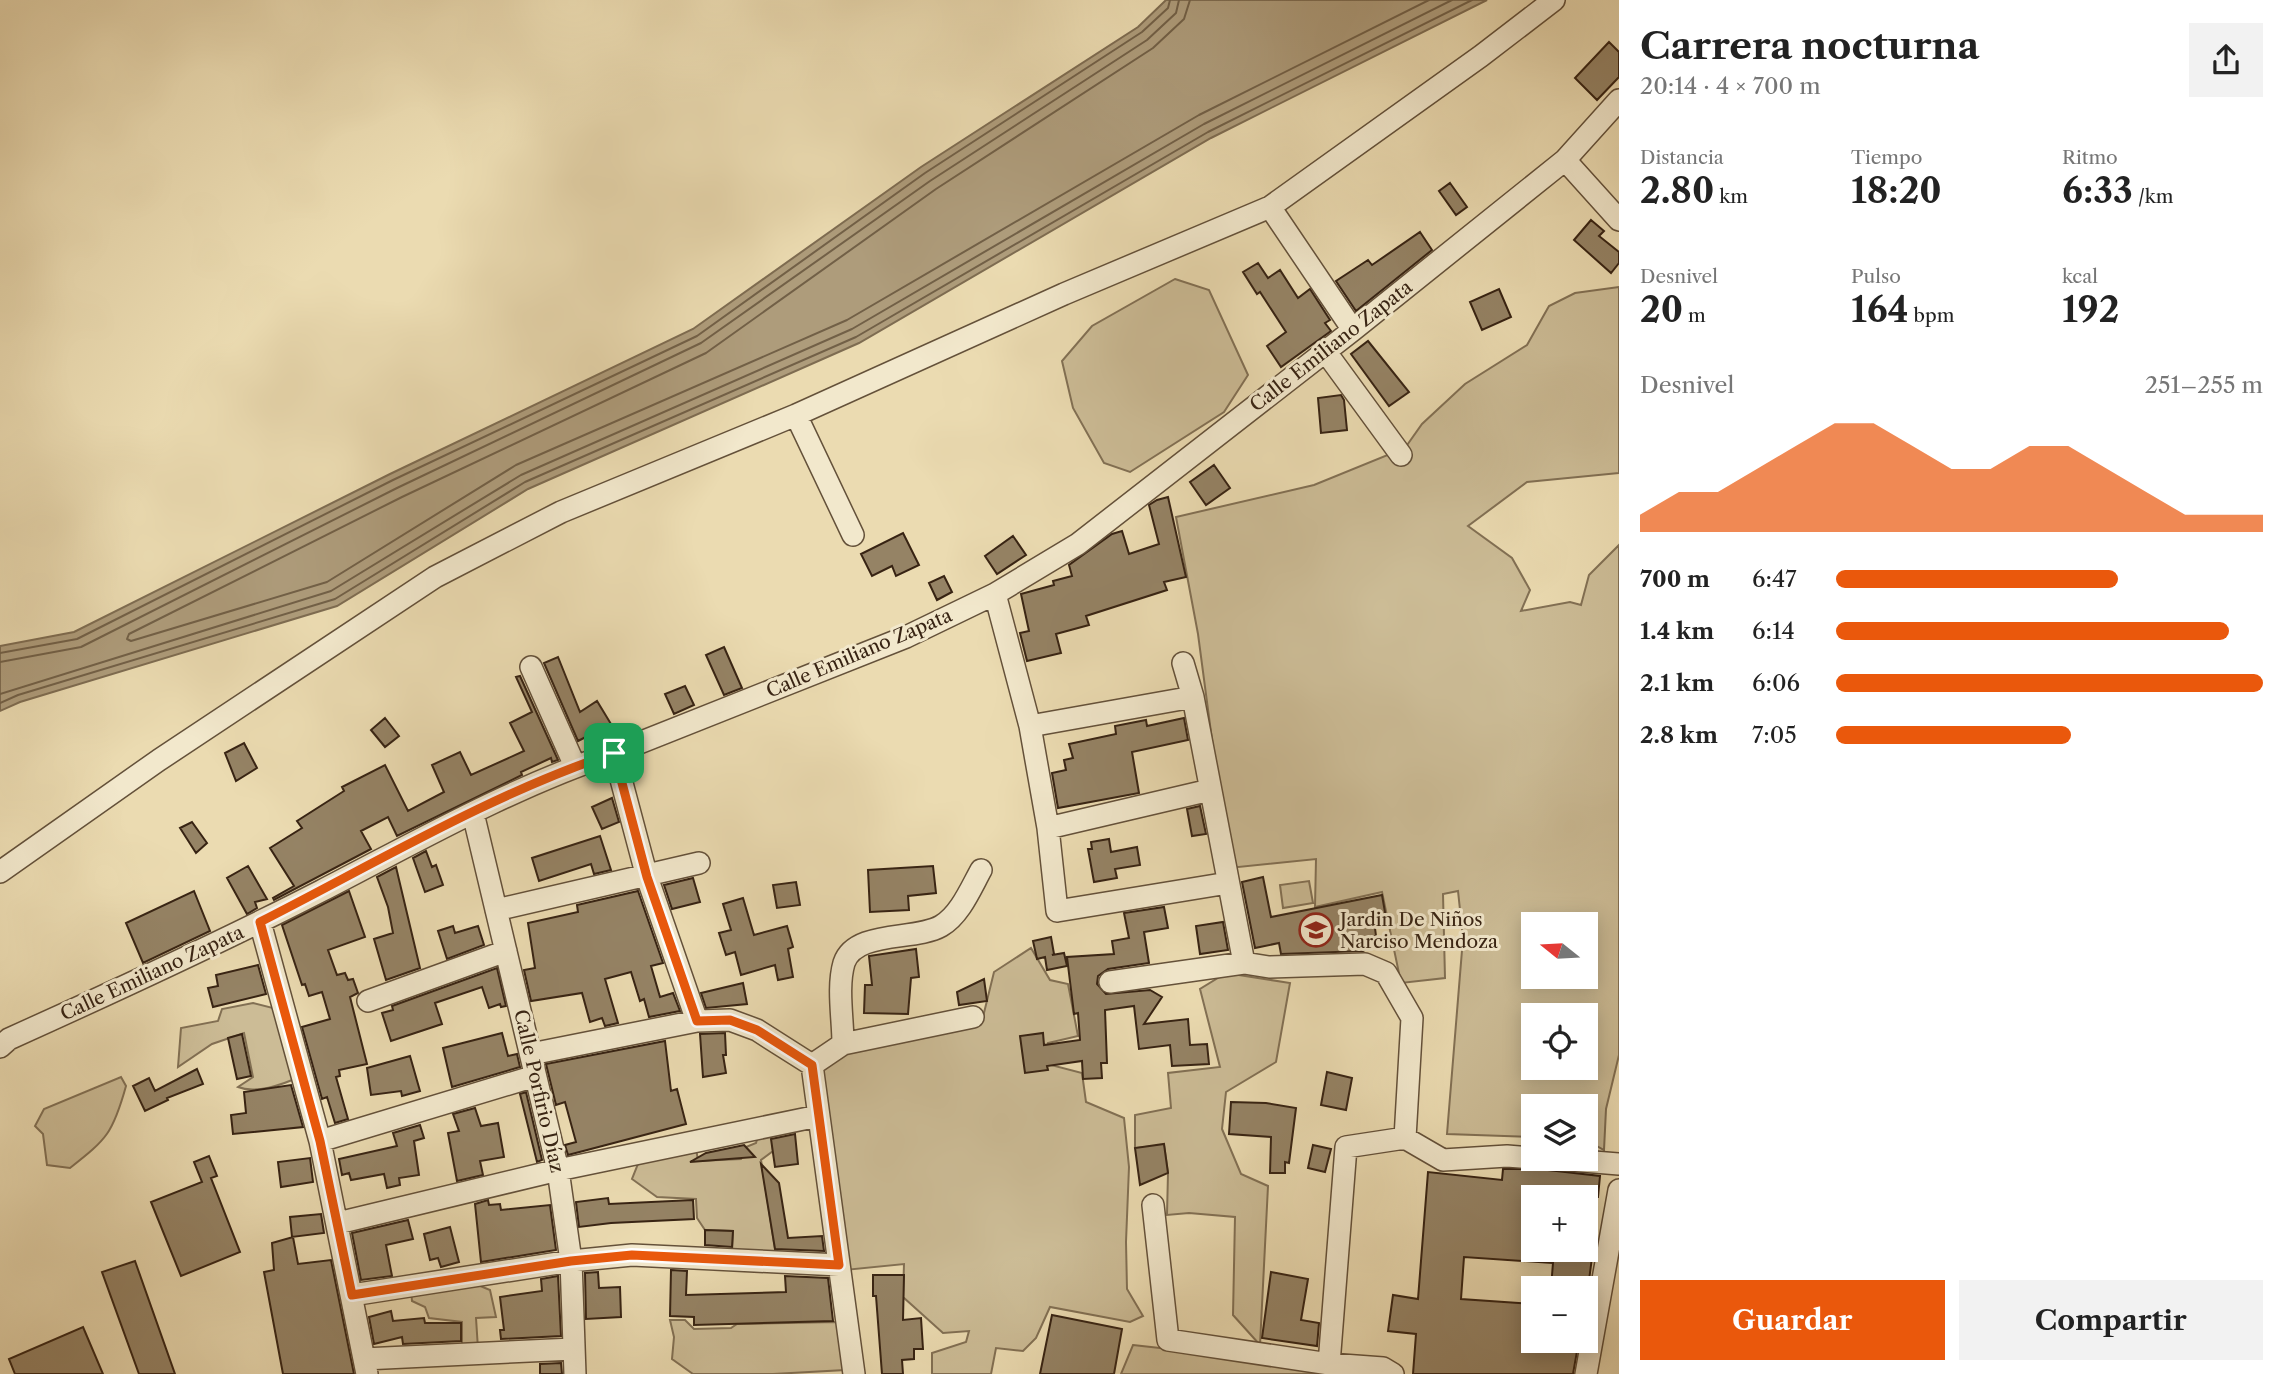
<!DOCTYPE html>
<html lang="es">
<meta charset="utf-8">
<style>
:root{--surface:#fff;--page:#f2f2f2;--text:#222;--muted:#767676;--accent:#ea580c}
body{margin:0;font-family:"Libre Caslon Text",serif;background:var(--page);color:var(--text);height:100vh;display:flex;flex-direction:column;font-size:26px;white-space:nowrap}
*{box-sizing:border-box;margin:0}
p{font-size:23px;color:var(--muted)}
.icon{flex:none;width:38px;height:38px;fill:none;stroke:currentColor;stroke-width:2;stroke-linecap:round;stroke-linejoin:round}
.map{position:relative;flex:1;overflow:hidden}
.side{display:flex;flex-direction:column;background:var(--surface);width:665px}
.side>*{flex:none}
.needle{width:46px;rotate:288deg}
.tools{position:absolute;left:1521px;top:912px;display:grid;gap:14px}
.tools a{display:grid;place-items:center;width:77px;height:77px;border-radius:0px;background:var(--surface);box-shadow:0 4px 18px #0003;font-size:35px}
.pin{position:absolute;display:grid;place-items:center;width:60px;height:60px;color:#fff;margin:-30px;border-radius:14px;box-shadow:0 4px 10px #0006}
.round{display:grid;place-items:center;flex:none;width:74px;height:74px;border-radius:0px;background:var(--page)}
.headline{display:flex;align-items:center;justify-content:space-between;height:119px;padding:0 21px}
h1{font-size:38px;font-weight:700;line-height:52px}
.metrics{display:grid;grid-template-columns:repeat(3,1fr);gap:10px;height:119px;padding:7px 21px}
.metrics div{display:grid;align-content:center}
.metrics b{font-size:35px;font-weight:700}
.metrics small{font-size:19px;font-weight:400}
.metrics p{font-size:19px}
.chart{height:196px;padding:14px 21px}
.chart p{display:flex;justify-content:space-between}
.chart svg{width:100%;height:126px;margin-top:7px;fill:var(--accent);opacity:.7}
.action{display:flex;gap:14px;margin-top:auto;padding:14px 21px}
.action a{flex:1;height:80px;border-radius:0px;background:var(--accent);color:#fff;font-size:28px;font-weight:700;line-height:80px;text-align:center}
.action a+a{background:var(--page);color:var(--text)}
ul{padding:0 21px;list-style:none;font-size:23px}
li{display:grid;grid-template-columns:112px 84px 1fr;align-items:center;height:52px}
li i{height:18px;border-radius:9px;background:var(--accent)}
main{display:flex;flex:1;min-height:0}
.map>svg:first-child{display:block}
.green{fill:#ccbc96;stroke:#827054;stroke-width:2;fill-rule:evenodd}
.water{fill:#ae9c7b;stroke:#7e6c51;stroke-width:2}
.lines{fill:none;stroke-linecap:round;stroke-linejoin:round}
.shore{stroke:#726047;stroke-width:2}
.building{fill:#958365;stroke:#372313;stroke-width:2}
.minor-casing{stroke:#64513a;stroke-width:24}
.minor{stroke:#f2e8cc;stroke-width:21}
.route-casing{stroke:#fff;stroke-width:14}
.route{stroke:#ea580c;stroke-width:9}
.labels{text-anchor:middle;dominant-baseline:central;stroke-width:6;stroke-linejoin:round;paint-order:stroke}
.street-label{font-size:19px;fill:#372313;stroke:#f2e8cc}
.poi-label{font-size:19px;fill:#372313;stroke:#f2e8cc;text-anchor:start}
</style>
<main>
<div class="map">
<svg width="1619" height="1374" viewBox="0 0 1619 1374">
<rect width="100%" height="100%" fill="#ebdbb1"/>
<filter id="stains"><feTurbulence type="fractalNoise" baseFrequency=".00286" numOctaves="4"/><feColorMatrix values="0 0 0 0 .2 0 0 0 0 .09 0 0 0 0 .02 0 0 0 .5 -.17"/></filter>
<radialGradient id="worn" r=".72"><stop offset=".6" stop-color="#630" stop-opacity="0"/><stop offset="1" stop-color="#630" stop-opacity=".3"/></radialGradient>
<!-- green -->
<path class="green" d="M1175,279L1209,290L1248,375L1224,412L1130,472L1104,463L1073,408L1062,361L1092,326Z
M1619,287V473L1527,482L1468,526L1512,558L1530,590L1521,611L1570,602L1581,605L1589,575L1619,545V1055L1606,1109L1604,1150L1586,1140V1106H1533V1137L1447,1134L1463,938L1458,891L1443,894L1445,978L1401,983L1382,892L1315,907L1316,859L1229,868L1198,634L1176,517L1314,485L1405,448L1422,424L1465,384L1527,345L1549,306L1575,293ZM1533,924H1586V976H1533ZM1533,1015H1586V1068H1533Z
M1309,881L1313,903L1283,908L1280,885Z
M1031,948L1050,980L1068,984L1078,1036L1048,1043L1051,1065L1082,1073L1086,1102L1124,1118L1129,1167L1126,1242L1127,1289L1143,1316L1130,1322L1050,1307L1036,1338L1023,1351L996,1348L991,1374H932V1353L966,1342L969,1331L943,1333L903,1297L904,1264L845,1270L819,1070L846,1051L982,1021L994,972Z
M1226,973L1290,983L1276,1062L1226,1092L1222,1129L1241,1174L1268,1186L1260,1345L1233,1315L1235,1217L1189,1213L1167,1215L1168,1173L1164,1145L1135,1148V1115L1171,1108L1168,1073L1220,1067L1200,989Z
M253,1003L277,1009L299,1077C282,1085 255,1094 238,1087L253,1077L244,1033L212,1044L178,1067L181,1028L218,1021L222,1009Z
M121,1077L126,1086C113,1133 107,1139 70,1168L47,1165L43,1134L35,1126L44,1109Z
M771,1133L773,1151L761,1160L776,1255L732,1254L733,1231L705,1230L697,1218L696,1199L657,1197L632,1179L640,1159L696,1148L698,1161L741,1159L746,1147L756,1143L758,1136Z
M473,1283L490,1290L496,1317L476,1318L478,1349L462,1344V1322L429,1318L425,1307L412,1301L411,1290Z
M670,1320H685L694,1329L731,1328L737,1324L837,1322L845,1370L773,1374H693L672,1359L674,1337Z
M1133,1345L1338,1368L1337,1374H1121Z"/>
<!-- water -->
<path class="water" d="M1166,0H1487L1211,138L859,343L528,489L337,606L20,702L0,711V646L74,632L390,474L693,329L921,167L1138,27Z"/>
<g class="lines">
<!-- shore -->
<path class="shore" d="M1190,0L1184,19L1153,48L936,189L706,353L402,497L129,634L127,639L131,641L327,582L516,465L847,320L1199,115L1429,0
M0,653L77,639L393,480L697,336L925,173L1142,32L1168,8L1170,0
M0,662L81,647L397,488L701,343L930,181L1147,40L1176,13L1179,0
M0,694L331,591L521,475L852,329L1204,124L1452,0
M0,703L18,695L335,599L525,482L856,337L1208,132L1472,0"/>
</g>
<!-- building -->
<path class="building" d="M1609,42L1619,52V77L1597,100L1575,78Z
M1450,183L1467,207L1456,215L1439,191Z
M1591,220L1604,231L1599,236L1619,252V263L1611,273L1574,240Z
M1420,232L1432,250L1356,311L1336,281L1368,260L1372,265Z
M1258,263L1268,278L1280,270L1298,298L1310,289L1330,320L1325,323L1331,331L1281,367L1267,346L1286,332L1260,292L1257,294L1243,272Z
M1499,289L1511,317L1482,330L1470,302Z
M1368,341L1409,392L1389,406L1351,354Z
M1341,395L1344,400L1347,430L1321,433L1318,398Z
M1214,465L1230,488L1206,505L1190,482Z
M1168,497L1186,577L1164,582L1167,590L1086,616L1089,625L1056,634L1061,653L1027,661L1020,633L1029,631L1021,594L1054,585L1053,581L1072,576L1069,565L1112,534L1122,531L1129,554L1159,544L1149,505L1157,500Z
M903,533L919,565L896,576L892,566L872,576L861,554Z
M1013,536L1026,555L997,574L985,556Z
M944,576L952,592L937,600L929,583Z
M724,647L742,688L724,695L706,655Z
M558,657L580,712L597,701L611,724L578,741L544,663Z
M520,676L558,760L552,762L551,758L521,772L522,775L397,836L388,817L361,831L371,849L274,900L273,898L294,886L270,848L302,828L297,821L344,791L342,787L385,765L408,811L444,792L432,765L460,752L471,775L524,751L510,723L532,712L516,677Z
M685,686L694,705L674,714L665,694Z
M385,718L399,736L385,747L371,730Z
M1184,718L1188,740L1132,752L1139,793L1058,808L1052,773L1066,770L1064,760L1073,758L1069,744L1116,734L1115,726L1146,720L1147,726Z
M244,743L257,768L236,781L225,753Z
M612,798L619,822L602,829L592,807Z
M1200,806L1206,834L1192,836L1187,809Z
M192,822L207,843L196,853L180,828Z
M600,836L611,870L594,874L591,864L539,881L532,858Z
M1109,839L1111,852L1137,847L1140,865L1115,869L1117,878L1094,882L1088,849H1092L1091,842Z
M426,851L432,867L436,865L443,885L425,892L413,858Z
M248,866L267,899L255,902L257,908L247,914L227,878Z
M933,866L936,893L908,896L909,910L870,912L868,870Z
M396,867L420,968L386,980L374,939L393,933L388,907L377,877Z
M1263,877L1271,917L1382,895L1386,918L1374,920L1376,936L1365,938L1367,949L1363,951L1281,954L1279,943L1255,948L1242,882Z
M693,878L700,902L672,909L664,885Z
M796,882L800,905L777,908L773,885Z
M194,891L210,931L143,963L126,923Z
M349,891L365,937L328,950L337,975L345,973L348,980L353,979L358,993L350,997L367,1064L339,1070L340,1076L336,1077L348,1119L335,1123L327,1097L322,1099L302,1027L330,1019L322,992L309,996L305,984L302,985L282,925Z
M638,891L663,963L651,966L660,997L673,993L680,1011L649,1017L644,999L640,1001L631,972L605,979L618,1023L605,1026L602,1018L590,1022L582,993L531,1001L524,970L535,968L528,923L578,912L577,905Z
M743,898L754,935L787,926L793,947L788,949L793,977L778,980L775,965L741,975L735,952L726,955L719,933L731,930L723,904Z
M1164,907L1168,928L1144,932L1149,963L1108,969L1098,976L1097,984L1106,994L1150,990L1162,997L1144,1024L1188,1019L1190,1045L1207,1044L1209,1064L1172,1066L1170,1045L1139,1049L1134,1006L1105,1010L1107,1063H1101L1102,1078L1083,1079L1082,1061L1047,1066L1048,1070L1025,1073L1020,1036L1043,1033L1044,1045L1080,1040L1078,1013L1074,1014L1067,957L1114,954L1112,941L1129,938L1124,913Z
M1223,922L1228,950L1200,954L1196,926Z
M453,926L455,933L478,926L484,945L447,959L438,931Z
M1051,937L1054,954L1052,955L1064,953L1067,966L1047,970L1045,957L1037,959L1033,941Z
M916,949L919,977L911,978L908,1014L864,1013L865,985H872L869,956Z
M258,965L266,994L213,1007L208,988L218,986L216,975Z
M497,968L506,1006L501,1007L500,1004L489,1008L482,987L435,1003L442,1024L391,1041L382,1013L393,1010L392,1006Z
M984,979L987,1001L959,1005L957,992Z
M743,983L747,1004L706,1008L701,993Z
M502,1033L508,1056L517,1054L520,1067L452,1087L443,1048Z
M725,1033L726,1055H723L726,1073L703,1077L700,1034Z
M242,1034L251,1076L237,1079L228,1038Z
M665,1041L671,1091L677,1089L686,1124L568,1155L565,1145L576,1142L565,1102L556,1105L546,1064Z
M410,1056L420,1091L402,1096L401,1091L371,1095L367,1068Z
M197,1069L203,1084L167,1098L168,1100L145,1111L133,1086L149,1078L155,1091Z
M1327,1072L1352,1078L1346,1110L1321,1105Z
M291,1085L303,1127L233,1134L231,1115L246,1113L244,1092Z
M526,1092L542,1160L537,1162L520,1094Z
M1231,1102L1266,1103L1296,1108L1289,1163L1285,1162V1173H1270L1271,1137L1229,1134Z
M475,1108L481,1126L498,1123L504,1157L480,1161L483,1175L457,1181L448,1133L459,1131L453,1114Z
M420,1125L424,1138L414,1141L419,1175L399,1178L400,1185L387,1188L384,1174L351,1180L349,1173L342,1175L339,1159L397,1146L393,1133Z
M795,1134L798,1164L775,1167L771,1139Z
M1164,1144L1168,1173L1140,1185L1135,1148Z
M744,1145L755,1157L690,1162L706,1153Z
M1313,1145L1331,1149L1325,1172L1308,1168Z
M209,1156L217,1176L211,1178L240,1252L181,1276L151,1202L202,1182L194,1162Z
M310,1158L313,1182L281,1187L278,1162Z
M761,1164L779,1183L788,1238L822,1236L824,1251L775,1249Z
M1503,1169H1539L1600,1176L1598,1197H1533V1250H1593L1588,1288H1551L1553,1263L1464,1257L1461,1299L1533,1304V1340H1579L1573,1374H1413L1416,1334L1388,1331L1393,1295L1418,1299L1428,1172L1502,1180Z
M608,1198L609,1204L693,1200L694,1219L611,1223L579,1227L576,1202Z
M488,1200L489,1205L500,1204L501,1210L550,1205L556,1250L481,1262L475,1204Z
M321,1214L324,1233L292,1237L290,1217Z
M408,1220L413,1239L386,1245L392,1276L361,1280L352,1233Z
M450,1227L459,1262L441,1267L438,1258L430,1260L424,1234Z
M705,1230L733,1231L732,1247L705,1245Z
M293,1237L298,1264L331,1260L354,1374H283L264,1272L274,1270L272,1243Z
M135,1261L175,1374H139L102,1272Z
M671,1270L687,1271L686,1295L786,1292L785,1276L828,1278L833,1321L694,1325V1317L670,1316Z
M598,1272L599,1288L620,1287L621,1317L586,1319L585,1273Z
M1271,1272L1308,1279L1301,1320L1319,1323L1317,1346L1262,1338Z
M873,1275H904L903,1320L921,1318L923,1349H914V1359L902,1360L903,1374H882L876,1296H873Z
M558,1276L561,1336L501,1339L500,1330H504L500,1297L542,1291L541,1279Z
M391,1311L393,1321L424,1318L425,1323H461V1341L403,1344L402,1337L374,1344L369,1317Z
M1052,1315L1122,1329L1114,1374H1040Z
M83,1327L103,1374H15L9,1359Z
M561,1363L562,1374H540V1364Z"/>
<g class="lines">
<defs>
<path id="minor" d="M1565,160L1619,220
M1270,207L1353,330
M1325,351L1401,455
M796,415L853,535
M995,594L1030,726L1048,828L1057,911L1228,883
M1183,663L1193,697L1244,963
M531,667L575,766
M1030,726L1193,697
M614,753L647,877L697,1021
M473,813L558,1170L571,1261L575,1374
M1048,828L1210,790
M0,872L159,760L435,577L561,512L796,415L1064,294L1270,207L1481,56L1554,0
M496,910L699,863
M260,922L320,1141L367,1374
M1110,982L1244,963L1269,967L1365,964L1386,973L1412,1018L1405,1138
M368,1001L506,951
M843,1044L973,1017
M0,1047L9,1039C113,992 218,944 321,891C416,842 512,787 614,753L906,637L995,594L1078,544L1353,330L1565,160L1619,100
M531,1054L697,1021L730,1020L757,1030L812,1065
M812,1065L854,1374
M812,1065L843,1044C843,1019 837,987 844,963C855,930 915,941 941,926C960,915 971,888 981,870
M320,1141L535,1076
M1545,1158L1619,1164
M1153,1205L1168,1340L1329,1364L1383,1368L1393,1374
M338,1223L558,1170L818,1116
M352,1295L571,1261L632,1255L839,1265
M364,1359L573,1349
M1329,1364L1346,1147L1405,1138L1443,1160L1507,1156L1533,1158
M1586,1374L1619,1190"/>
</defs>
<!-- minor casing -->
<use href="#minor" class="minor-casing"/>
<!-- minor -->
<use href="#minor" class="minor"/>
</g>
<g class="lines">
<defs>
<path id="route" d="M614,753L647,877L697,1021L730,1020L757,1030L812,1065L839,1265L632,1255L571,1261L352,1295L320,1141L260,922C374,864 493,793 614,753Z"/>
</defs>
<!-- route casing -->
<use href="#route" class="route-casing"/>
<!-- route -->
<use href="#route" class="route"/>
</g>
<!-- icons -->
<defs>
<symbol id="school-ring" viewBox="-11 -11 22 22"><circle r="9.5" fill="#f2e8cc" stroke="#8f2418" stroke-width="1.5"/><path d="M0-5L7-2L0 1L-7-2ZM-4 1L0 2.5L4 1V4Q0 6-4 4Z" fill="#8f2418"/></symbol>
</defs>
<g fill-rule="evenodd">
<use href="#school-ring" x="1297" y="911" width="38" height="38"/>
</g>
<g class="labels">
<!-- street labels -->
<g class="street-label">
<text transform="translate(1331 346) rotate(-38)">Calle Emiliano Zapata</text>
<text transform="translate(859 653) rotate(-23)">Calle Emiliano Zapata</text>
<text transform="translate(152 973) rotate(-25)">Calle Emiliano Zapata</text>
<text transform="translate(539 1091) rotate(77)">Calle Porfirio Díaz</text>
</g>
<!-- poi labels -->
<g class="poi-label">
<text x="1340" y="919">Jardin De Niños<tspan x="1340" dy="22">Narciso Mendoza</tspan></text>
</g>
</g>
<rect width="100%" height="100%" filter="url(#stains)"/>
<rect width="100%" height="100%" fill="url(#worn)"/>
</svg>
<div class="tools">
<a><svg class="needle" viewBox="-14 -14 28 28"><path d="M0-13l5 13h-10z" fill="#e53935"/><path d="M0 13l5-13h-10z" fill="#767676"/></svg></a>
<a><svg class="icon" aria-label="locate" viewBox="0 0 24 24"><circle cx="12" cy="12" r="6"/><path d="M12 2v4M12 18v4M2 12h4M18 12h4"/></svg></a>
<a><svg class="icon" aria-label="layers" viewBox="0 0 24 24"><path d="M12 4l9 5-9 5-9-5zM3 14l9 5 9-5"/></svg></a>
<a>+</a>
<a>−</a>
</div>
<div class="pin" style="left:614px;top:753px;background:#1e9e55"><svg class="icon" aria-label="arrive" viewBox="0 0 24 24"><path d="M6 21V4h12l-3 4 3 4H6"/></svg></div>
</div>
<section class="side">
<div class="headline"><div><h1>Carrera nocturna</h1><p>20:14 · 4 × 700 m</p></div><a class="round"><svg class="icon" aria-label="share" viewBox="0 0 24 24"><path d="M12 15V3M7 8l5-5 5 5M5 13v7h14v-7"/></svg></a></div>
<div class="metrics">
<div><p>Distancia</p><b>2.80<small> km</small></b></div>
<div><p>Tiempo</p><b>18:20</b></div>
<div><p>Ritmo</p><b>6:33<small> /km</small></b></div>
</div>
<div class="metrics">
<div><p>Desnivel</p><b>20<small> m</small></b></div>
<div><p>Pulso</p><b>164<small> bpm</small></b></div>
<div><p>kcal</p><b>192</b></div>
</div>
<div class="chart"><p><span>Desnivel</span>251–255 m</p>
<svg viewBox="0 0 160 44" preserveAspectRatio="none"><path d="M0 44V38L10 30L20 30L30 22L40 14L50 6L60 6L70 14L80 22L90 22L100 14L110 14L120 22L130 30L140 38L150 38L160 38V44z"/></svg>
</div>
<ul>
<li><b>700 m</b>6:47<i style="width:66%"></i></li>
<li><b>1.4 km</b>6:14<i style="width:92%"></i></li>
<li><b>2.1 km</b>6:06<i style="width:100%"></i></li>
<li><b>2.8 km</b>7:05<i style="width:55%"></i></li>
</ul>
<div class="action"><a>Guardar</a><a>Compartir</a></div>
</section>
</main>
